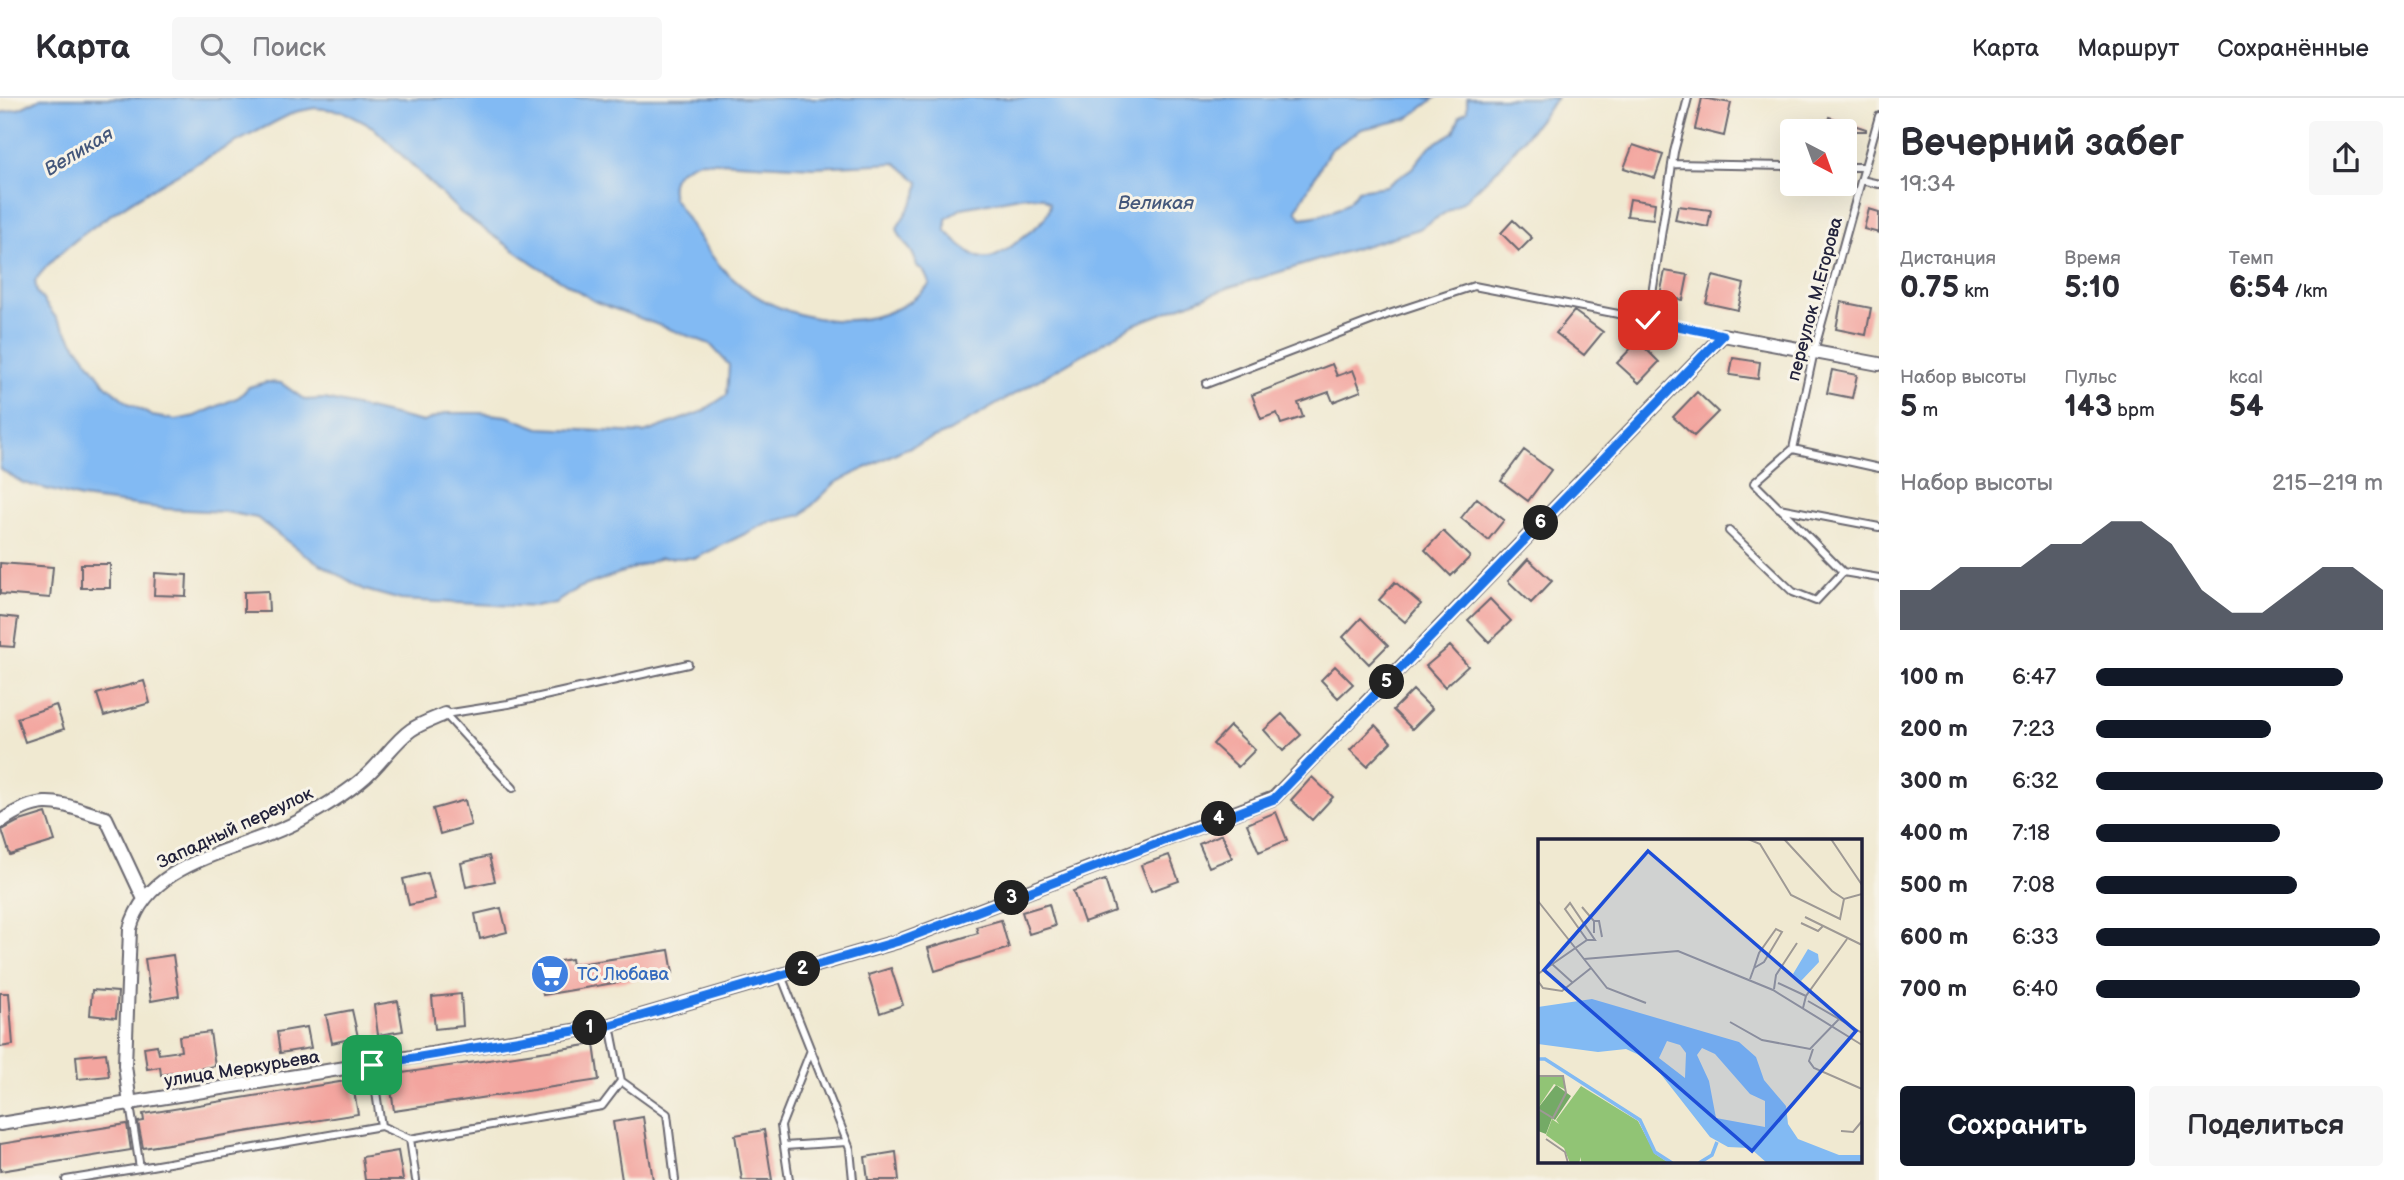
<!DOCTYPE html>
<html lang="ru">
<meta charset="utf-8">
<style>
:root{--surface:#fff;--page:#f7f7f7;--text:#2b2b33;--muted:#7c7c81;--line:#e1e1e2;--accent:#111827}
body{margin:0;font-family:"Balsamiq Sans",sans-serif;background:var(--page);color:var(--text);height:100vh;display:flex;flex-direction:column;font-size:26px;white-space:nowrap}
*{box-sizing:border-box;margin:0}
p{font-size:23px;color:var(--muted)}
.icon{flex:none;width:38px;height:38px;fill:none;stroke:currentColor;stroke-width:2;stroke-linecap:round;stroke-linejoin:round}
.map{position:relative;flex:1;overflow:hidden}
.sheet{display:flex;flex-direction:column;background:var(--surface);width:525px}
.sheet>*{flex:none}
.needle{width:46px;rotate:139deg}
.controls{position:absolute;left:1780px;top:21px;display:grid;gap:14px}
.controls a{display:grid;place-items:center;width:77px;height:77px;border-radius:7px;background:var(--surface);box-shadow:0 7px 28px #0002;font-size:35px}
.pin{position:absolute;display:grid;place-items:center;width:60px;height:60px;color:#fff;margin:-30px;border-radius:14px;box-shadow:0 4px 10px #0006}
.km{position:absolute;width:35px;height:35px;margin:-18px;border-radius:50%;background:#222;color:#fff;font-size:19px;line-height:35px;text-align:center}
.round{display:grid;place-items:center;flex:none;width:74px;height:74px;border-radius:7px;background:var(--page)}
.summary{display:flex;align-items:center;justify-content:space-between;height:119px;padding:0 21px}
h1{font-size:38px;font-weight:700;line-height:52px}
.metrics{display:grid;grid-template-columns:repeat(3,1fr);gap:10px;height:119px;padding:7px 21px}
.metrics div{display:grid;align-content:center}
.metrics b{font-size:30px;font-weight:700}
.metrics small{font-size:19px;font-weight:400}
.metrics p{font-size:19px}
.chart{height:196px;padding:14px 21px}
.chart p{display:flex;justify-content:space-between}
.chart svg{width:100%;height:126px;margin-top:7px;fill:var(--accent);opacity:.7}
.action{display:flex;gap:14px;margin-top:auto;padding:14px 21px}
.action a{flex:1;height:80px;border-radius:7px;background:var(--accent);color:#fff;font-size:28px;font-weight:700;line-height:80px;text-align:center}
.action a+a{background:var(--page);color:var(--text)}
ul{padding:0 21px;list-style:none;font-size:23px}
li{display:grid;grid-template-columns:112px 84px 1fr;align-items:center;height:52px}
li i{height:18px;border-radius:9px;background:var(--accent)}
header{display:flex;align-items:center;gap:42px;box-sizing:border-box;height:98px;padding:0 35px;background:var(--surface);border-bottom:2px solid var(--line)}
header strong{font-size:33px}
nav{display:flex;gap:38px;margin-inline-start:auto;font-size:24px}
.search{width:490px;height:63px;background:var(--page);display:flex;align-items:center;gap:18px;box-sizing:border-box;padding:0 24px;border-radius:7px;color:var(--muted);font-size:26px}
main{display:flex;flex:1;min-height:0}
.map>svg:first-child{display:block}
.water{fill:#82baf3;stroke:#526e97;stroke-width:2;fill-rule:evenodd}
.building{fill:#f3a59f}
.lines{fill:none;stroke-linecap:round;stroke-linejoin:round}
.service-casing{stroke:#6a6870;stroke-width:10}
.minor-casing{stroke:#6a6870;stroke-width:16}
.service{stroke:#fff;stroke-width:6}
.minor{stroke:#fff;stroke-width:12}
.route-casing{stroke:#fff;stroke-width:14}
.route{stroke:#1a73e8;stroke-width:9}
.labels{text-anchor:middle;dominant-baseline:central;stroke-width:6;stroke-linejoin:round;paint-order:stroke}
.street-label{font-size:18px;fill:#22223b;stroke:#f7f3e8}
.shop-label{font-size:18px;fill:#366cbe;stroke:#f7f3e8;text-anchor:start}
.water-label{font-size:19px;font-style:italic;fill:#44577b;stroke:#f7f3e8}
.inset-river{fill:none;stroke:#82baf3;stroke-width:3.5}
.inset-road{fill:none;stroke:#9e9995;stroke-width:2}
.view{fill:#1d4ed8;fill-opacity:0.15;stroke:#1d4ed8;stroke-width:3.5}
.inset-edge{fill:none;stroke:#22223b;stroke-width:3.5}
</style>
<header>
<strong>Карта</strong>
<div class="search"><svg class="icon" aria-label="search" viewBox="0 0 24 24"><circle cx="10" cy="10" r="6"/><path d="M15 15l6 6"/></svg>Поиск</div>
<nav><a>Карта</a><a>Маршрут</a><a>Сохранённые</a></nav>
</header>
<main>
<div class="map">
<svg width="1879" height="1082" viewBox="0 0 1879 1082">
<rect width="100%" height="100%" fill="#f7f3e8"/>
<filter id="ink" filterUnits="userSpaceOnUse"><feTurbulence type="fractalNoise" baseFrequency=".0143" numOctaves="2"/><feDisplacementMap in="SourceGraphic" scale="14" xChannelSelector="R" yChannelSelector="G"/><feConvolveMatrix kernelMatrix="1 2 1 2 8 2 1 2 1" color-interpolation-filters="sRGB"/></filter>
<filter id="wash" filterUnits="userSpaceOnUse"><feTurbulence type="fractalNoise" baseFrequency=".00686" numOctaves="4" result="noise"/><feDisplacementMap in="SourceGraphic" scale="28" xChannelSelector="R" yChannelSelector="G"/><feGaussianBlur stdDeviation="1.57" result="paint"/><feColorMatrix in="noise" values="0 0 0 0 0 0 0 0 0 0 0 0 0 0 0 0 0 1.4 0 .05"/><feComposite in="paint" operator="in"/></filter>
<g filter="url(#wash)">
<rect width="100%" height="100%" fill="#f0e9d1"/>
<!-- water -->
<path class="water" d="M41,0H1435L1407,21L1362,31L1330,52L1296,112L1301,120C1321,118 1347,112 1358,92L1386,88L1412,70L1430,48L1454,34L1460,18L1467,13V0H1557L1501,68L1464,103L1419,131L1228,190L1135,226L949,334L900,353L835,385L802,417L767,425L696,460H661L579,490L555,505L536,509L401,502L365,492L305,457L257,420L226,414L167,411L81,400L23,385L0,371V15L21,10ZM315,10L342,13L373,29L461,115L534,166L596,204L710,246L729,267L727,297L701,314L644,335L539,330L507,318L480,315H446L423,324L325,301L305,302L281,285L266,284L249,289L239,299L195,318L176,322L152,318L128,305L106,287L37,194L35,183C75,125 210,58 275,24L295,14ZM699,63L814,69L896,65L919,84L917,97L897,130C900,145 913,148 917,168L924,174L930,186C879,243 781,227 730,178C706,156 692,126 673,100C667,78 680,70 699,63ZM1025,98L1042,99L1050,105C1048,122 1037,128 1024,138C988,169 980,168 946,133V121L962,110Z"/>
<g id="blocks">
<!-- building -->
<path class="building" d="M1702,0L1731,5L1724,38L1695,31Z
M1829,19L1866,31V33H1825Z
M1633,47L1663,57L1655,80L1624,70Z
M1630,101L1655,105L1653,121L1627,118Z
M1678,108L1711,112L1708,129L1675,122Z
M1869,111L1879,114V135L1864,131Z
M1513,122L1532,140L1519,153L1501,135Z
M1665,173L1688,177L1683,202L1660,197Z
M1713,178L1744,186L1738,212L1706,205Z
M1841,204L1871,210L1866,237L1836,231Z
M1574,213L1603,234L1584,257L1556,235Z
M1638,243L1659,264L1639,285L1617,265Z
M1733,260L1760,264L1758,281L1730,277Z
M1332,266L1337,278L1353,272L1361,293L1333,304L1329,294L1298,305L1303,319L1281,326L1277,315L1261,321L1252,297Z
M1832,272L1857,277L1852,300L1827,295Z
M1697,294L1718,314L1694,338L1673,319Z
M1524,352L1551,372L1528,403L1501,383Z
M1477,400L1504,422L1488,442L1461,420Z
M1443,433L1470,459L1451,478L1425,452Z
M1528,461L1552,483L1531,505L1508,483Z
M0,465L53,469L50,500L0,496Z
M81,466H110V490H81Z
M155,475L187,477L186,498L154,497Z
M1395,484L1421,506L1405,524L1379,502Z
M268,493L269,514H244V494Z
M1490,501L1511,523L1489,544L1468,522Z
M0,518L18,520L14,549L0,548Z
M1361,520L1388,547L1369,566L1343,539Z
M1450,548L1468,568L1445,589L1426,568Z
M1335,568L1353,586L1338,600L1321,582Z
M144,583L150,605L104,618L97,596Z
M1413,592L1432,611L1412,631L1393,612Z
M56,607L64,631L25,644L17,620Z
M1282,616L1301,637L1283,653L1264,632Z
M1375,627L1391,644L1367,668L1350,652Z
M1230,628L1255,652L1238,669L1213,646Z
M1312,679L1333,699L1312,722L1291,702Z
M465,702L471,727L440,736L433,711Z
M1276,714L1287,742L1259,754L1247,726Z
M46,715L55,743L10,757L2,732L17,724Z
M1222,736L1232,760L1209,769L1199,746Z
M1169,757L1179,783L1151,793L1141,767Z
M489,758L495,783L466,789L461,765Z
M428,775L435,801L409,807L403,781Z
M1105,782L1115,813L1084,824L1073,793Z
M1049,806L1055,828L1029,836L1022,814Z
M501,810L507,834L480,841L475,816Z
M1001,822L1009,850L935,873L928,850L978,835L976,829Z
M669,852L673,875L543,897L538,867L571,861L572,867Z
M173,857L179,898L151,903L145,861Z
M891,870L903,907L880,915L868,877Z
M92,892L118,894L116,920L90,917Z
M0,895H9L13,947L0,949Z
M461,896L463,928L435,931L432,899Z
M398,903L403,933L378,937L374,907Z
M352,912L358,939L332,945L326,917Z
M307,929L311,950L280,955L277,934Z
M210,934L215,968L161,977L160,969L147,971L144,949L157,947L159,956L181,953L179,938Z
M594,946L599,982L394,1013L389,977Z
M106,955L109,978L78,981L76,958Z
M352,982L358,1016L143,1050L138,1024L144,1023L143,1016Z
M643,1019L653,1082H622L613,1024Z
M127,1026L131,1052L0,1073V1046Z
M764,1032L772,1082H742L735,1037Z
M398,1053L403,1082H365L362,1059Z
M896,1054L899,1082H868L865,1059Z"/>
</g>
</g>
<g filter="url(#ink)">
<use href="#blocks" fill-opacity="0" stroke="#6a6870" stroke-width="2"/>
<g class="lines">
<defs>
<path id="service" d="M1672,66L1792,68
M1844,69H1865
M1861,82L1879,86
M1648,222L1674,54L1688,0
M1206,286L1389,216L1474,188L1721,236
M1793,351L1814,253L1879,18
M1793,351L1754,385L1779,410L1879,429
M1793,351L1879,370
M1781,411L1843,474L1879,480
M1729,433L1793,494L1816,503L1843,474
M445,616L508,606L688,566
M445,616L513,690
M781,877L850,1051L853,1082
M610,927L621,983L667,1016L675,1082
M372,967L381,1028L410,1041L416,1082
M410,1041L602,1008L621,983
M784,1048L847,1044
M140,1070L381,1028
M66,1082L140,1070L130,1007
M789,1082L781,1028L811,952"/>
<path id="minor" d="M0,724C44,693 59,706 106,720L143,799
M130,1007L125,967L130,831C149,760 242,754 299,723C322,710 346,696 366,678C382,664 394,644 411,632C421,625 434,621 445,616
M0,1026L610,927L899,843L1274,700L1723,237L1879,266"/>
</defs>
<!-- service casing -->
<use href="#service" class="service-casing"/>
<!-- minor casing -->
<use href="#minor" class="minor-casing"/>
<!-- service -->
<use href="#service" class="service"/>
<!-- minor -->
<use href="#minor" class="minor"/>
</g>
</g>
<g class="lines" filter="url(#ink)">
<defs>
<path id="route" d="M372,967L610,927L899,843L1274,701L1723,237L1648,222"/>
</defs>
<!-- route casing -->
<use href="#route" class="route-casing"/>
<!-- route -->
<use href="#route" class="route"/>
</g>
<!-- icons -->
<defs>
<symbol id="supermarket-disc" viewBox="-11 -11 22 22"><circle r="9.5" fill="#3f7fe0" stroke="#f7f3e8"/><path d="M-6-5.5h2.5l.6 2H6L4.5 2H-2.5L-4.4-4H-6ZM-1.5 3.2a1.3 1.3 0 1 0 .1 0ZM3 3.2a1.3 1.3 0 1 0 .1 0Z" fill="#fff"/></symbol>
</defs>
<g fill-rule="evenodd">
<use href="#supermarket-disc" x="528" y="854" width="44" height="44"/>
</g>
<g class="labels">
<!-- street labels -->
<g class="street-label">
<text transform="translate(1815 201) rotate(-75)">переулок М.Егорова</text>
<text transform="translate(235 730) rotate(-25)">Западный переулок</text>
<text transform="translate(242 971) rotate(-9)">улица Меркурьева</text>
</g>
<!-- shop labels -->
<g class="shop-label">
<text x="577" y="876">ТС Любава</text>
</g>
<!-- water labels -->
<g class="water-label">
<text transform="translate(79 54) rotate(-31)">Великая</text>
<text x="1156" y="105">Великая</text>
</g>
</g>
<!-- overview -->
<g transform="translate(1538 741)">
<rect width="324" height="324" fill="#f0e9d1"/>
<path d="M25,237L28,251L16,245L0,269V238ZM43,247L100,282L117,315L131,324H43V318L41,324H32L26,309L8,296L14,280L21,285L18,281Z" fill="#91c475"/>
<path d="M18,246L33,257L17,281L14,279L8,295L0,292V269Z" fill="#74aa66"/>
<path d="M270,110L280,115L281,123L263,142L255,135ZM54,160L201,203L218,218L226,241L248,267L250,285L260,300L301,316H324V324H229L212,309L190,308L172,298L118,229L99,215L88,210L60,213L0,205V168ZM129,202L142,206L148,214L147,239L121,219ZM164,209L177,215L212,255L227,262V288L178,279L171,242L159,216Z" fill="#82baf3" fill-rule="evenodd"/>
<path class="inset-river" d="M0,220H7L102,281L117,313L134,324M161,324L174,316L179,303"/>
<path class="inset-road" d="M210,0L222,5L253,56L302,80L306,60M246,0L294,52L306,60L324,55M293,0L324,46M0,62L69,149L108,164M44,68L56,82V94M267,78L324,106M56,82H61L64,98M263,84L280,92L285,87M46,120L140,112L235,151L324,206M14,125L35,144M0,135L49,101H57L32,64L27,70L49,101M212,140L216,129L221,114L238,90L244,93L226,123L216,129M0,142L5,149L24,152L53,129M240,144L268,157M236,150L238,136L259,104M270,162L301,180M265,169L268,157L309,100M192,183L224,201L272,210L301,180L324,194M275,210L271,222L276,229L324,250M0,237H25L28,254L15,279L0,270M303,292L315,293L324,282M8,300L27,313L30,324"/>
<path class="view" d="M110,12L318,192L214,312L6,131Z"/>
<rect width="324" height="324" class="inset-edge"/>
</g>
</svg>
<div class="controls">
<a><svg class="needle" viewBox="-14 -14 28 28"><path d="M0-13l5 13h-10z" fill="#e53935"/><path d="M0 13l5-13h-10z" fill="#7c7c81"/></svg></a>
</div>
<div class="pin" style="left:372px;top:967px;background:#1e9e55"><svg class="icon" aria-label="arrive" viewBox="0 0 24 24"><path d="M6 21V4h12l-3 4 3 4H6"/></svg></div>
<div class="pin" style="left:1648px;top:222px;background:#d93025"><svg class="icon" aria-label="check" viewBox="0 0 24 24"><path d="M5 12l5 5 9-10"/></svg></div>
<b class="km" style="left:590px;top:930px">1</b>
<b class="km" style="left:803px;top:871px">2</b>
<b class="km" style="left:1012px;top:800px">3</b>
<b class="km" style="left:1219px;top:721px">4</b>
<b class="km" style="left:1387px;top:584px">5</b>
<b class="km" style="left:1541px;top:425px">6</b>
</div>
<section class="sheet">
<div class="summary"><div><h1>Вечерний забег</h1><p>19:34</p></div><a class="round"><svg class="icon" aria-label="share" viewBox="0 0 24 24"><path d="M12 15V3M7 8l5-5 5 5M5 13v7h14v-7"/></svg></a></div>
<div class="metrics">
<div><p>Дистанция</p><b>0.75<small> km</small></b></div>
<div><p>Время</p><b>5:10</b></div>
<div><p>Темп</p><b>6:54<small> /km</small></b></div>
</div>
<div class="metrics">
<div><p>Набор высоты</p><b>5<small> m</small></b></div>
<div><p>Пульс</p><b>143<small> bpm</small></b></div>
<div><p>kcal</p><b>54</b></div>
</div>
<div class="chart"><p><span>Набор высоты</span>215–219 m</p>
<svg viewBox="0 0 160 44" preserveAspectRatio="none"><path d="M0 44V30L10 30L20 22L30 22L40 22L50 14L60 14L70 6L80 6L90 14L100 30L110 38L120 38L130 30L140 22L150 22L160 30V44z"/></svg>
</div>
<ul>
<li><b>100 m</b>6:47<i style="width:86%"></i></li>
<li><b>200 m</b>7:23<i style="width:61%"></i></li>
<li><b>300 m</b>6:32<i style="width:100%"></i></li>
<li><b>400 m</b>7:18<i style="width:64%"></i></li>
<li><b>500 m</b>7:08<i style="width:70%"></i></li>
<li><b>600 m</b>6:33<i style="width:99%"></i></li>
<li><b>700 m</b>6:40<i style="width:92%"></i></li>
</ul>
<div class="action"><a>Сохранить</a><a>Поделиться</a></div>
</section>
</main>
